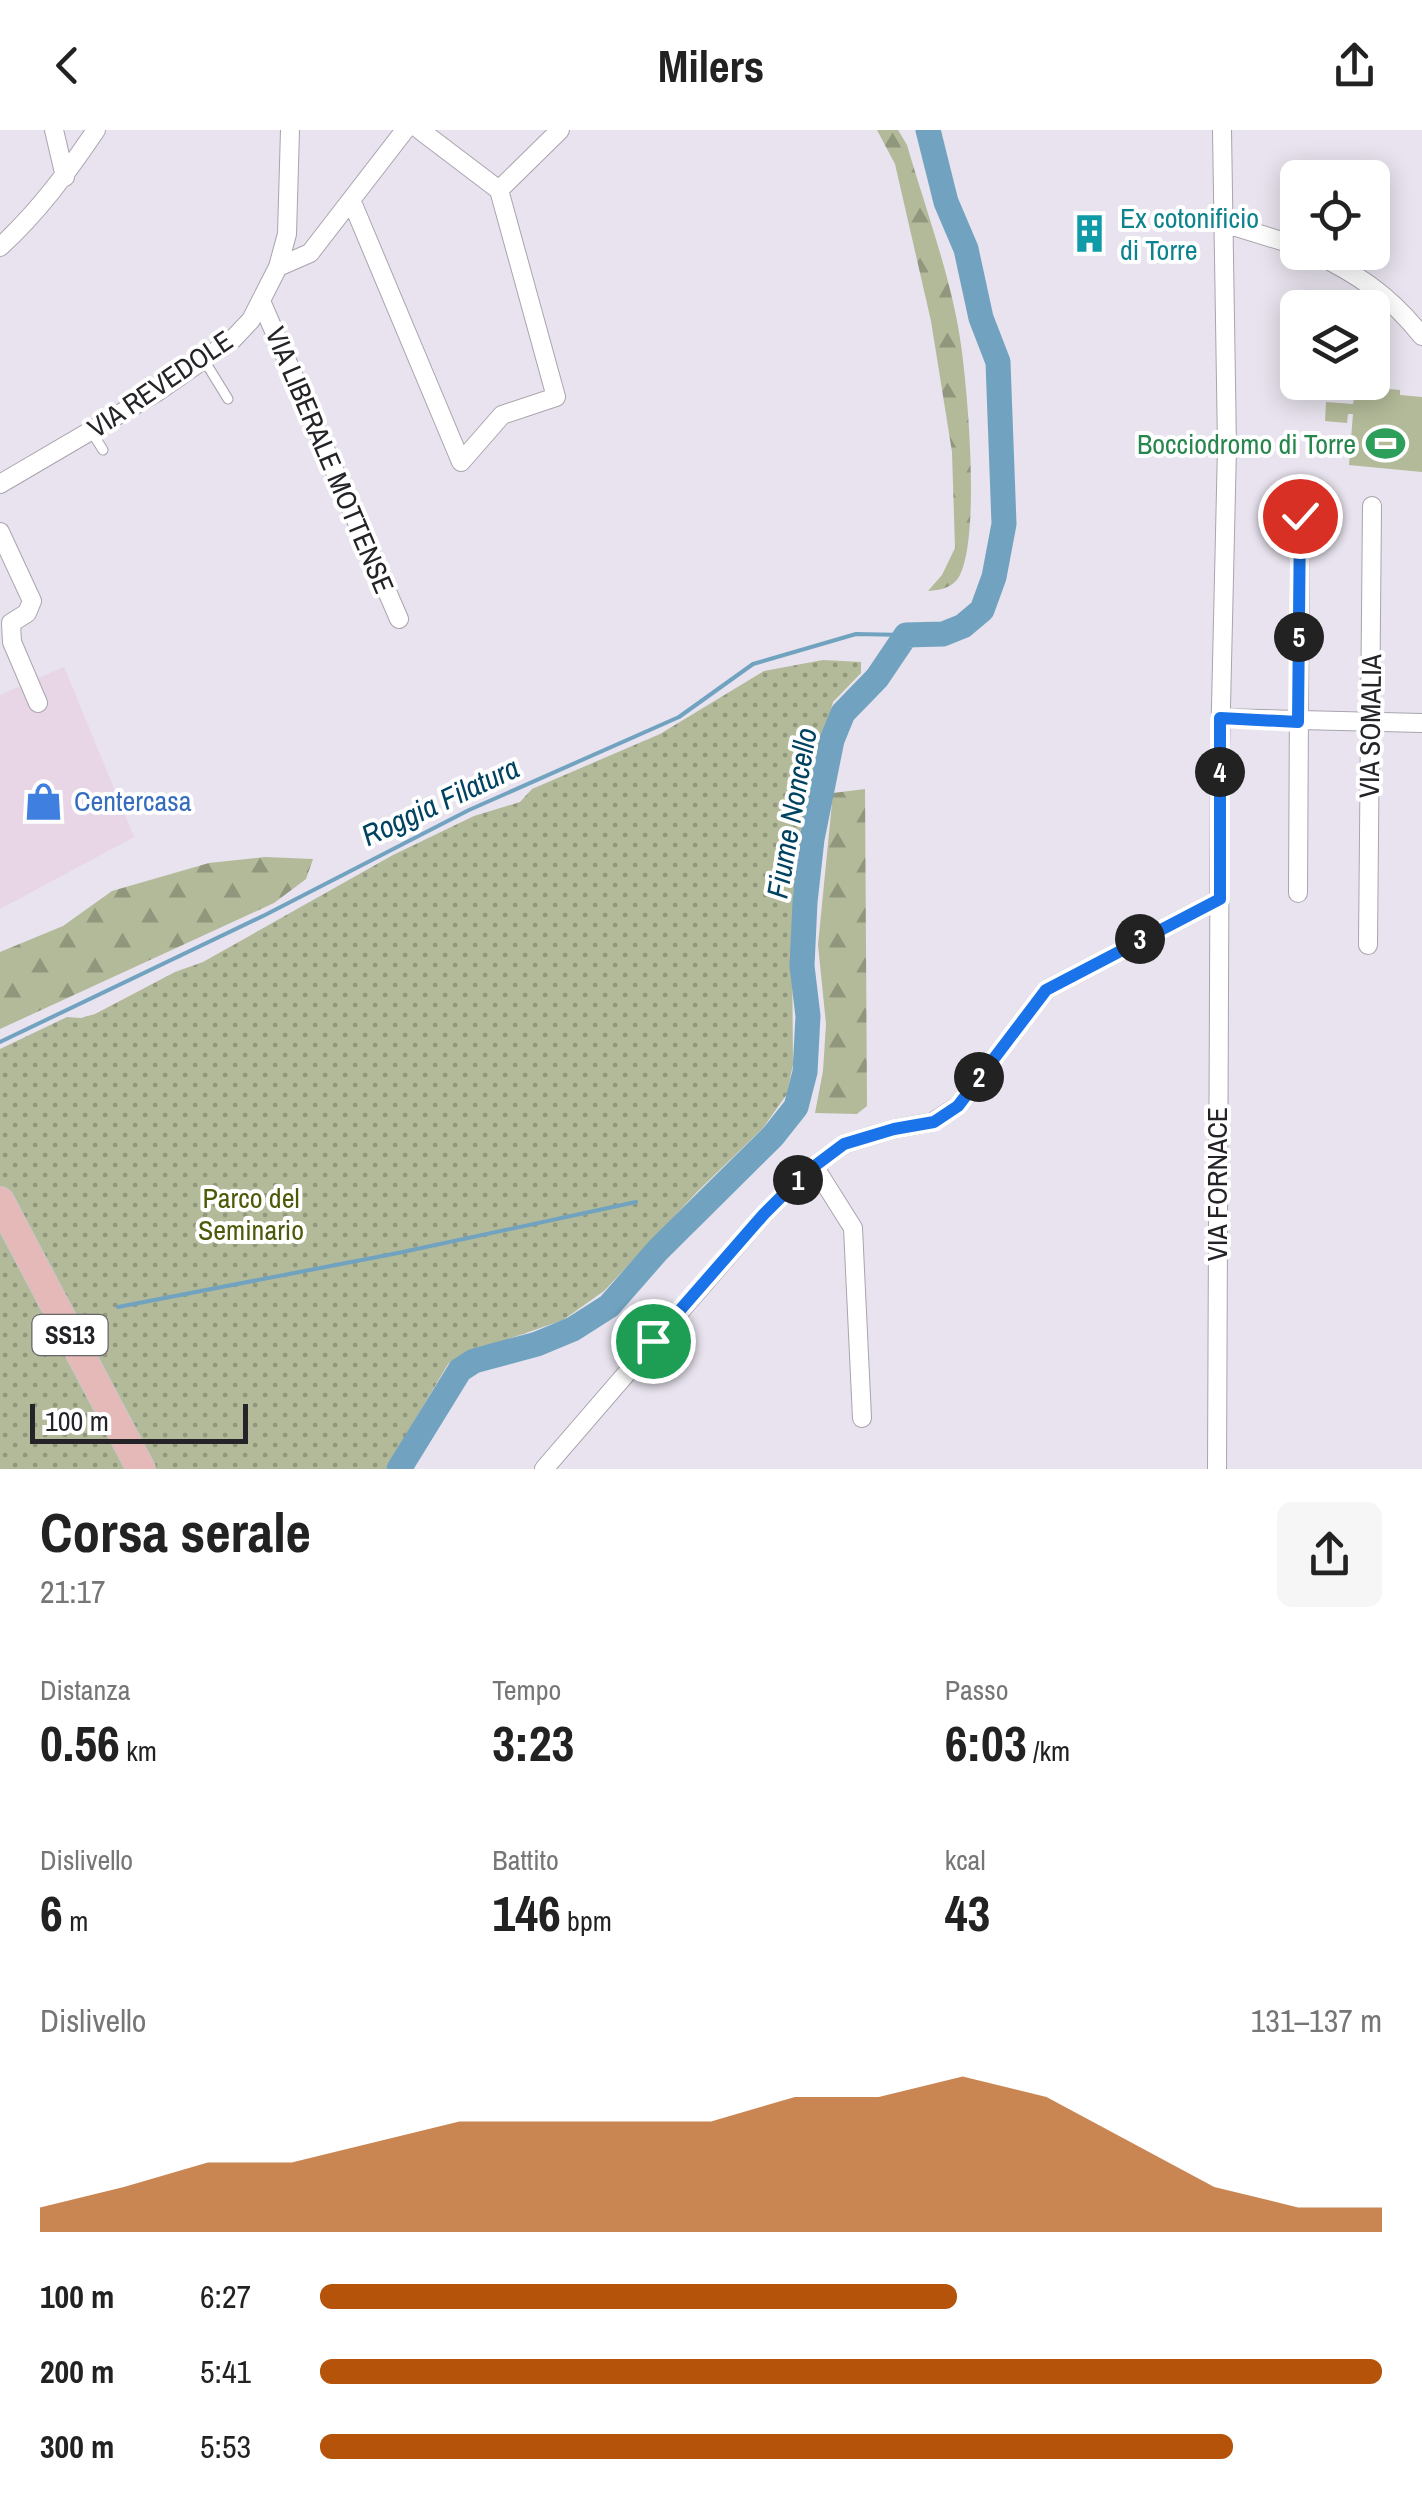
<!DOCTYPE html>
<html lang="it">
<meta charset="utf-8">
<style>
:root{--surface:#fff;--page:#f6f6f6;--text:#222;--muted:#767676;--accent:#b45309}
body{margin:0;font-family:"Archivo Narrow",sans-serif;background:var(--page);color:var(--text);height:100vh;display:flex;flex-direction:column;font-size:38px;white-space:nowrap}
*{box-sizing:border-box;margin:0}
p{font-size:32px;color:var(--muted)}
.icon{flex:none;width:55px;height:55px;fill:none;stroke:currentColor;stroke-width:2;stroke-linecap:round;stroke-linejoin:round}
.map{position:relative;height:1339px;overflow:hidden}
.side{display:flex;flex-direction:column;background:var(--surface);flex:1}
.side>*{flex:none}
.controls{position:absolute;left:1280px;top:30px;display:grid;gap:20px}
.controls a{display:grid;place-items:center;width:110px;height:110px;border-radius:15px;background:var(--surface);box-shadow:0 5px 25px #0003;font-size:50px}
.scale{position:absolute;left:30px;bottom:25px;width:218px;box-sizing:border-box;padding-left:10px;border:5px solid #252327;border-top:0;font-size:28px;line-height:35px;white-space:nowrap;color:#252327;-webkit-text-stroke:8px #fff;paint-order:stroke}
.pin{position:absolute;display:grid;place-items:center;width:85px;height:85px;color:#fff;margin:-42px;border:5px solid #fff;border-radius:50%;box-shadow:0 2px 10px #0007}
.km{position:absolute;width:50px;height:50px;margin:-25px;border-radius:50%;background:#222;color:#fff;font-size:28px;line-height:50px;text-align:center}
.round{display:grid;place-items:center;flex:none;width:105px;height:105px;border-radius:15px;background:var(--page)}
.overview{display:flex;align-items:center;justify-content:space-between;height:170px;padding:0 40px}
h1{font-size:55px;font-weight:700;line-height:75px}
.stats{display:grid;grid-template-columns:repeat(3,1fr);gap:15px;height:170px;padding:10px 40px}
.stats div{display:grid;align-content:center}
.stats b{font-size:50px;font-weight:700}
.stats small{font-size:28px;font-weight:400}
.stats p{font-size:28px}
.chart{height:280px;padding:20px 40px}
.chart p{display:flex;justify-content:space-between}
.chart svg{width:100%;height:180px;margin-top:10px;fill:var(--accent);opacity:.7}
ul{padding:0 40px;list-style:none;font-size:32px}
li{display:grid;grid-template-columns:160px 120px 1fr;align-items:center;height:75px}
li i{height:25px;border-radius:12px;background:var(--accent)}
header{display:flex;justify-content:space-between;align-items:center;height:130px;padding:0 40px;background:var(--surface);font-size:45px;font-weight:700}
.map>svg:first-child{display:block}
.commercial{fill:#e8d5e5}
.forest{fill:url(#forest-firs)}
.park{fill:url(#park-dots)}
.garden{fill:#b2ba99}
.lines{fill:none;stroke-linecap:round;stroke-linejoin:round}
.stream{stroke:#71a3c0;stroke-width:4}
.river{stroke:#71a3c0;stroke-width:25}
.lane-casing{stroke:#a9a4ae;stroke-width:11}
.street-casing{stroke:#a9a4ae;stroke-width:20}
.primary-casing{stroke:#c6c6c7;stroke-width:30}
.lane{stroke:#fff;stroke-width:9}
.street{stroke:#fff;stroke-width:18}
.primary{stroke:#e6b9b9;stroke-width:28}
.route-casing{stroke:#fff;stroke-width:20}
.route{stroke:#1a73e8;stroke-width:12}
.labels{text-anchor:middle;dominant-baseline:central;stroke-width:8;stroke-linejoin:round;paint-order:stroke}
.shield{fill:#fff;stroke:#666568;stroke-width:2.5}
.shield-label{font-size:25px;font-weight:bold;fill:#252327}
.culture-label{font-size:28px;fill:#0d838f;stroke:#fff;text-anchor:start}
.street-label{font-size:28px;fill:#252327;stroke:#fff}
.leisure-label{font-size:28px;fill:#27864d;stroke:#fff;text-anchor:end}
.shop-label{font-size:28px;fill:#366cbe;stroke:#fff;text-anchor:start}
.park-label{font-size:28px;fill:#4e5909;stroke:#fff}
.water-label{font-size:30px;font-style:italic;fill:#004361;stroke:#fff}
</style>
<header><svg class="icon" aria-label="back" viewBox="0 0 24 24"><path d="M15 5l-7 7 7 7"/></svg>Milers<svg class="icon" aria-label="share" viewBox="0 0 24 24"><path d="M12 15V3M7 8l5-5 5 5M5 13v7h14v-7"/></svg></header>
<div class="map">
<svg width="1422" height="1339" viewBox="0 0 1422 1339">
<defs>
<pattern id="forest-firs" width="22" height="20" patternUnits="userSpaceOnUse" patternTransform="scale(2.5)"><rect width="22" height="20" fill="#b2ba99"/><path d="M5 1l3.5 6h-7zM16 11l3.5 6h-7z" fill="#91977d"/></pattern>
<pattern id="park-dots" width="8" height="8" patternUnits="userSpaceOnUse" patternTransform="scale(2.5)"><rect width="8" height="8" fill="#b2ba99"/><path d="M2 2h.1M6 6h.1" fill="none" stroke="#91977d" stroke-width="1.8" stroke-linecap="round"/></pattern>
</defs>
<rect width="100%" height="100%" fill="#e8e3ee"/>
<!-- commercial -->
<path class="commercial" d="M64,537L134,707L0,779V565Z"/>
<!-- forest -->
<path class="forest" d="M877,0H898L907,15C925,77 953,153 961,215C968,264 980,403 960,445C953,458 941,460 928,461L942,445L955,418L952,322L931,191L895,34Z
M865,659L867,976L857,984L815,983L823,941L826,894L818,815L833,663Z
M265,727L313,729L306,749L274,773L0,899V822L63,796L112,761L209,733Z"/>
<!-- park -->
<path class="park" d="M823,530L861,532V543L833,572L809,663L792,813L793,934L787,964L763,998L699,1060L604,1161L563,1190L460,1226L448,1234L386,1339H0V919L67,887L81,888L95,884L175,842L203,832L393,725L474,686L520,672L532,659L660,604L764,541Z"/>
<!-- garden -->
<path class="garden" d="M1373,246H1378V258L1400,260V265L1422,267V342L1349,335L1353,284H1348L1347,293L1325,291L1326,272L1353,274L1354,268H1360L1362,253L1372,252Z"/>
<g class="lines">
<!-- stream -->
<path class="stream" d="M0,912L265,785L469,680L679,587L753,534L856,504L906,505
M118,1177L398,1123L636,1072"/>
<!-- river -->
<path class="river" d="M399,1339L460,1240L474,1231L537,1214L573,1199L609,1176L658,1120L773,1006L796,977L805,942L808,886L802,836L805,772L812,709L832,610L843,583L877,548L906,505L943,504L963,496L982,480L994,447L1004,394L998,232L981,188L966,119L946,72L928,0"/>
<defs>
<path id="lane" d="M204,230L228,269
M91,301L103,320"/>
<path id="street" d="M54,0L65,47
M499,60L560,0
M352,72L461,332L502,285L556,267L499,60L420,0
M1223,93L1298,116
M0,117C38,82 67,43 96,0
M1312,122C1359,145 1389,165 1422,206
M278,137L310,123L405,0
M261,171L399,489
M0,354L157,262L233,209L251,190L278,137L287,104L290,0
M0,402L32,471L27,483L11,493L12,512L38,573
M1220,588L1422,593
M1298,763L1300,387
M1368,815L1372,376
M814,1036L853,1098L862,1288
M544,1339L764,1084L804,1044L844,1014L894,999L933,992L958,976L1046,860L1220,769
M1217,1339L1220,620L1227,317L1222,0"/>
<path id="primary" d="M0,1071L141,1339"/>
</defs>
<!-- lane casing -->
<use href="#lane" class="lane-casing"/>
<!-- street casing -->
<use href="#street" class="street-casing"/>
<!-- primary casing -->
<use href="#primary" class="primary-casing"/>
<!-- lane -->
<use href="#lane" class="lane"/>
<!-- street -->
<use href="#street" class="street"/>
<!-- primary -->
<use href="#primary" class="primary"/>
</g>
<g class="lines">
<defs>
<path id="route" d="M653,1211L764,1084L804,1044L844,1014L894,999L934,992L958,976L1046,860L1220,769V588L1298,592L1300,386"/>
</defs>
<!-- route casing -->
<use href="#route" class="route-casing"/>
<!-- route -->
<use href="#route" class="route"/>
</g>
<!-- icons -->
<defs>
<symbol id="building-bare" viewBox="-9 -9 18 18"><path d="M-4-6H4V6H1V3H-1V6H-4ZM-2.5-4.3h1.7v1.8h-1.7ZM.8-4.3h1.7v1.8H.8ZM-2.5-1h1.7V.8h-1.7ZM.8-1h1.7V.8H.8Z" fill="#0f9aa8" stroke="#fff" stroke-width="2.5" paint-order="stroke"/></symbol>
<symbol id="stadium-bare" viewBox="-9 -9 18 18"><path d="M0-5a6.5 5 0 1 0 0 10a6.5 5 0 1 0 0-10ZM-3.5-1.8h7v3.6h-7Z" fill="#2e9e5b" stroke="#fff" stroke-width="2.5" paint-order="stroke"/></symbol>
<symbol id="shop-bare" viewBox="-9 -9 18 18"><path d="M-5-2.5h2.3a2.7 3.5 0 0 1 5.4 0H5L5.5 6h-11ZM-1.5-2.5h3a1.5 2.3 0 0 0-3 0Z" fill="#3f7fe0" stroke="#fff" stroke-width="2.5" paint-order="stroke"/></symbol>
</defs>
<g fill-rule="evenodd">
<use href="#building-bare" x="1062" y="76" width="55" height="55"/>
<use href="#stadium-bare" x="1358" y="286" width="55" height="55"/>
<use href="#shop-bare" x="16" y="644" width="55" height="55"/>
</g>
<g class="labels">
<!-- shield labels -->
<rect class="shield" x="32.5" y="1185" width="75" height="40" rx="8"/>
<g class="shield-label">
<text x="70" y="1205">SS13</text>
</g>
<!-- culture labels -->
<g class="culture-label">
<text x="1120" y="88">Ex cotonificio<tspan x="1120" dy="32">di Torre</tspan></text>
</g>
<!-- street labels -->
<g class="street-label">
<text transform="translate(160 254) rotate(-34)">VIA REVEDOLE</text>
<text transform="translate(330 330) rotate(67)">VIA LIBERALE MOTTENSE</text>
<text transform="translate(1370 596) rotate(-89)">VIA SOMALIA</text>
<text transform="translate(1217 1054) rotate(-90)">VIA FORNACE</text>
</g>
<!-- leisure labels -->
<g class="leisure-label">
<text x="1356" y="314">Bocciodromo di Torre</text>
</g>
<!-- shop labels -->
<g class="shop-label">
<text x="74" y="671">Centercasa</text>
</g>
<!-- park labels -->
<g class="park-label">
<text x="251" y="1068">Parco del<tspan x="251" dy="32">Seminario</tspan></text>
</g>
<!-- water labels -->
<g class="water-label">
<text transform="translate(440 671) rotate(-25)">Roggia Filatura</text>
<text transform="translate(791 683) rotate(-80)">Fiume Noncello</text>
</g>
</g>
</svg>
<div class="controls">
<a><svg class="icon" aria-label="locate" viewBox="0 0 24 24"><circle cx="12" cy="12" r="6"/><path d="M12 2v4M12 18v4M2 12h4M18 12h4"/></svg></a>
<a><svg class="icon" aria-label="layers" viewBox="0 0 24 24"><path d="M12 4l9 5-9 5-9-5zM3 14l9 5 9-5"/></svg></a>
</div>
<div class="scale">100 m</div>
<div class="pin" style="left:653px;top:1211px;background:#1e9e55"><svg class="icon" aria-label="arrive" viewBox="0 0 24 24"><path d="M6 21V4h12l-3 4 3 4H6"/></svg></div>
<div class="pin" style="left:1300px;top:386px;background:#d93025"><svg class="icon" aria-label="check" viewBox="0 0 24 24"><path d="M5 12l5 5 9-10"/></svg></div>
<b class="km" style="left:798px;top:1050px">1</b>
<b class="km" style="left:979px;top:947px">2</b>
<b class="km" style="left:1140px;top:809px">3</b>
<b class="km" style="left:1220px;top:642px">4</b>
<b class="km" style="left:1299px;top:507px">5</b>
</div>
<section class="side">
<div class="overview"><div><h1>Corsa serale</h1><p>21:17</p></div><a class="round"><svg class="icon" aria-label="share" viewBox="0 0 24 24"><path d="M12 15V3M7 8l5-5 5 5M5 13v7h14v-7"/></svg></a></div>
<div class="stats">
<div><p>Distanza</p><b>0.56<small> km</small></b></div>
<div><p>Tempo</p><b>3:23</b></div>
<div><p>Passo</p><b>6:03<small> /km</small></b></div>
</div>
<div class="stats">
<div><p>Dislivello</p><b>6<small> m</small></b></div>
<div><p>Battito</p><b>146<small> bpm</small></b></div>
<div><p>kcal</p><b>43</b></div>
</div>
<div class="chart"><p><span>Dislivello</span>131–137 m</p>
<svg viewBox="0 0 160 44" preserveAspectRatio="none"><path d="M0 44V38L10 33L20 27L30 27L40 22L50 17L60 17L70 17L80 17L90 11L100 11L110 6L120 11L130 22L140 33L150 38L160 38V44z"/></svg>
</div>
<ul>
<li><b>100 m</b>6:27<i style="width:60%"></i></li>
<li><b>200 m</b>5:41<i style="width:100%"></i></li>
<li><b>300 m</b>5:53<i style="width:86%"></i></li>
</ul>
</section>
